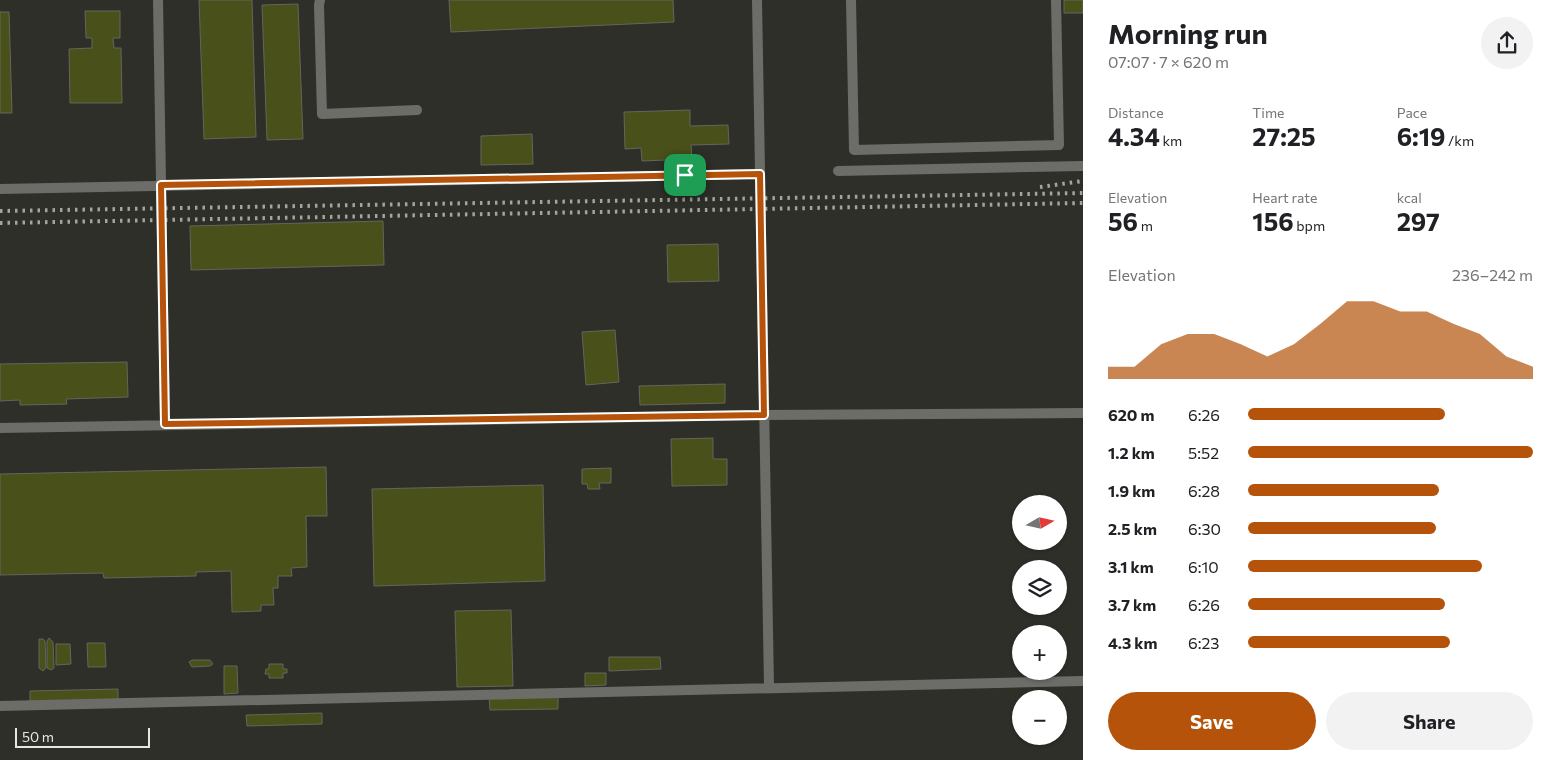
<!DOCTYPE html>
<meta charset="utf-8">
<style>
:root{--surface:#fff;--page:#f2f2f2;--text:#202124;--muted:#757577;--accent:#b45309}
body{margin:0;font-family:Commissioner,sans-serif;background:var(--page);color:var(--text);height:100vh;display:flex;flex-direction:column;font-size:19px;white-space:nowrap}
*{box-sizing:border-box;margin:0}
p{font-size:16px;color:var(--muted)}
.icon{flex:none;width:28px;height:28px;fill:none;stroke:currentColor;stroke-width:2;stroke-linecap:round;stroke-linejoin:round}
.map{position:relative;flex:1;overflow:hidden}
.details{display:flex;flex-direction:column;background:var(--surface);width:475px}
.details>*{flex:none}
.needle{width:32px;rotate:81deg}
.fabs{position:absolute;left:1012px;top:495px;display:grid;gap:10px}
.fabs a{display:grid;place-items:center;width:55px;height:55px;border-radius:50%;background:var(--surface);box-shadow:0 1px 4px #0004;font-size:25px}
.scale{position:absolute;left:15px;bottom:12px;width:135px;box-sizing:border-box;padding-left:5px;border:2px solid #e6e7e2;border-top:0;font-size:14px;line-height:18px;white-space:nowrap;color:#e6e7e2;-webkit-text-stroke:4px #2e2f28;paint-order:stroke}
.pin{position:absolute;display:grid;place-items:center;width:42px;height:42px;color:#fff;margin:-21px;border-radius:10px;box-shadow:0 2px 8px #0006}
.round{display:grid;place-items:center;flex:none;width:52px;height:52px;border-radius:26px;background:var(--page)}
.headline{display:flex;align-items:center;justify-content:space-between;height:85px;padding:0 25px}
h1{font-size:28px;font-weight:700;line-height:38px}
.figures{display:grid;grid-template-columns:repeat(3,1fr);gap:8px;height:85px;padding:5px 25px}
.figures div{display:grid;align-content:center}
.figures b{font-size:25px;font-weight:700}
.figures small{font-size:14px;font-weight:400}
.figures p{font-size:14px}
.chart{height:140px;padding:10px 25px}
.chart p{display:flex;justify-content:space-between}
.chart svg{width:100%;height:90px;margin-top:5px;fill:var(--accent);opacity:.7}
.primary-button{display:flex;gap:10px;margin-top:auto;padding:10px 25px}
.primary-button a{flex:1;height:58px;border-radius:30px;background:var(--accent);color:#fff;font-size:20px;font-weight:700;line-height:58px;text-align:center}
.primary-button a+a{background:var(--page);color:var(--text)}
ul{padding:0 25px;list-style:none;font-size:16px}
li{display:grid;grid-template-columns:80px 60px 1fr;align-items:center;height:38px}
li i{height:12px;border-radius:6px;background:var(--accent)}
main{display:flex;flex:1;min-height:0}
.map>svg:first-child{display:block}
.building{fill:#49501a;stroke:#64665d}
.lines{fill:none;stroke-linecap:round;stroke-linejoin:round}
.lane{stroke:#6c6d69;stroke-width:10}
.rail{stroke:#a4a59f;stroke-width:4;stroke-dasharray:2.5 5;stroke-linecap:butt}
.route-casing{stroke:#fff;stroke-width:10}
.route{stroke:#b45309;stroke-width:6}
</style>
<main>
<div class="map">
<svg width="1083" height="760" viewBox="0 0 1083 760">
<rect width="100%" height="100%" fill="#2e2f28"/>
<!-- building -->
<path class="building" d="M199,0H252L256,137L204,139Z
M449,0H673L674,22L451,32Z
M1064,0H1083V13H1064Z
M298,4L303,139L267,140L262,5Z
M85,11H120V38H113L114,48H121L122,103H70L69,49L92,48V38H86Z
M0,12H9L12,113H0Z
M690,110V126L728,125L729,144L691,145L692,159L642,161L641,148L625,149L624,112Z
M532,134L533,164L481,165V136Z
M383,221L384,265L191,270L190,226Z
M718,244L719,281L668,282L667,245Z
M615,330L619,382L586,385L582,332Z
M127,362L128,397L66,399L67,404L20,405V400L0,401V364Z
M725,384V403L640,405L639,386Z
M713,438V459H727V485L672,486L671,439Z
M326,467L327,516H306L307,567L291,568L292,576H278V588H273L274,605H261V611L232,612L231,571L196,572V576L104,578L103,573L0,575V474Z
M611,468V483H599L600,489H588L587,484H582V469Z
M543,485L545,581L374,586L372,489Z
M511,610L513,686L457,687L455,611Z
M49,638L53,642L54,668L51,670L47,668V641Z
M39,639H43L45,641L46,668L43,671L39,668Z
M87,643H105L106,667H88Z
M56,644H70L71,664L56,665Z
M609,657H660L661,669L609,671Z
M192,660H210L213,664L210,666L192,667L189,662Z
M269,664H283V669H287V673H283V678H269V674H265L266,669H269Z
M224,666H237L238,693L224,694Z
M585,673H606V685L585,686Z
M118,689V700L30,702V691Z
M558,695V709L490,710L489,696Z
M322,713V724L247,726L246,715Z"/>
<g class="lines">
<!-- lane -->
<path class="lane" d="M158,0L165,424
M320,0L319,5L322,114L417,110
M757,0L769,687
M851,0L854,150L1059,145L1056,0
M838,171L1083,166
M0,189L760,174
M0,428L764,415L1083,413
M0,706L1083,681"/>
<!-- rail -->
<path class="rail" d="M1040,187L1083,181
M0,211L1083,193
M0,223L1083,203"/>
</g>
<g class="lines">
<defs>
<path id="route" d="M760,174L764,415L165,424L161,185Z"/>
</defs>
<!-- route casing -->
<use href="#route" class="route-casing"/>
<!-- route -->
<use href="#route" class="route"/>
</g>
</svg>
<div class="fabs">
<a><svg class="needle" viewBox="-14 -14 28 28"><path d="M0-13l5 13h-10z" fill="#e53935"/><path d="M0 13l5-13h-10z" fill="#757577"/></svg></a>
<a><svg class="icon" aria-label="layers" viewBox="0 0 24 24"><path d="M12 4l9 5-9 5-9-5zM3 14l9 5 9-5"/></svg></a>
<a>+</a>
<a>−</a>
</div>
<div class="scale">50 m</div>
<div class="pin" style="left:685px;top:175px;background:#1e9e55"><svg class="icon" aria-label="arrive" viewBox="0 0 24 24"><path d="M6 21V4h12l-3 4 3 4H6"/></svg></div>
</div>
<section class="details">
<div class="headline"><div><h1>Morning run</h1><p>07:07 · 7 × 620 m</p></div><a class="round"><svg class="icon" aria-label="share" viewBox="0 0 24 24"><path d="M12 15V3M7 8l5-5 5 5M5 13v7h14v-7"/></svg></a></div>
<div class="figures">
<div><p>Distance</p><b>4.34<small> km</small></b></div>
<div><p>Time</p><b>27:25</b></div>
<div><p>Pace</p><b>6:19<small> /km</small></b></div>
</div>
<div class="figures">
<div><p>Elevation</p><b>56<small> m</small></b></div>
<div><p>Heart rate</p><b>156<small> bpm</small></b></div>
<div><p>kcal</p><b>297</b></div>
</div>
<div class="chart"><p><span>Elevation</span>236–242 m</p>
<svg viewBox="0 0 160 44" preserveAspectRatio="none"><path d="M0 44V38L10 38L20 27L30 22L40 22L50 27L60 33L70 27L80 17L90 6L100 6L110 11L120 11L130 17L140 22L150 33L160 38V44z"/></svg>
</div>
<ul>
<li><b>620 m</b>6:26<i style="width:69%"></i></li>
<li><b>1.2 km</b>5:52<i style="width:100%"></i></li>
<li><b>1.9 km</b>6:28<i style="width:67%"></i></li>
<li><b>2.5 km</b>6:30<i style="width:66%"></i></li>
<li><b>3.1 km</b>6:10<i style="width:82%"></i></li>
<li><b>3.7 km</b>6:26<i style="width:69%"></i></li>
<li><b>4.3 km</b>6:23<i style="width:71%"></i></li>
</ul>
<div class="primary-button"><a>Save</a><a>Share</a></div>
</section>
</main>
